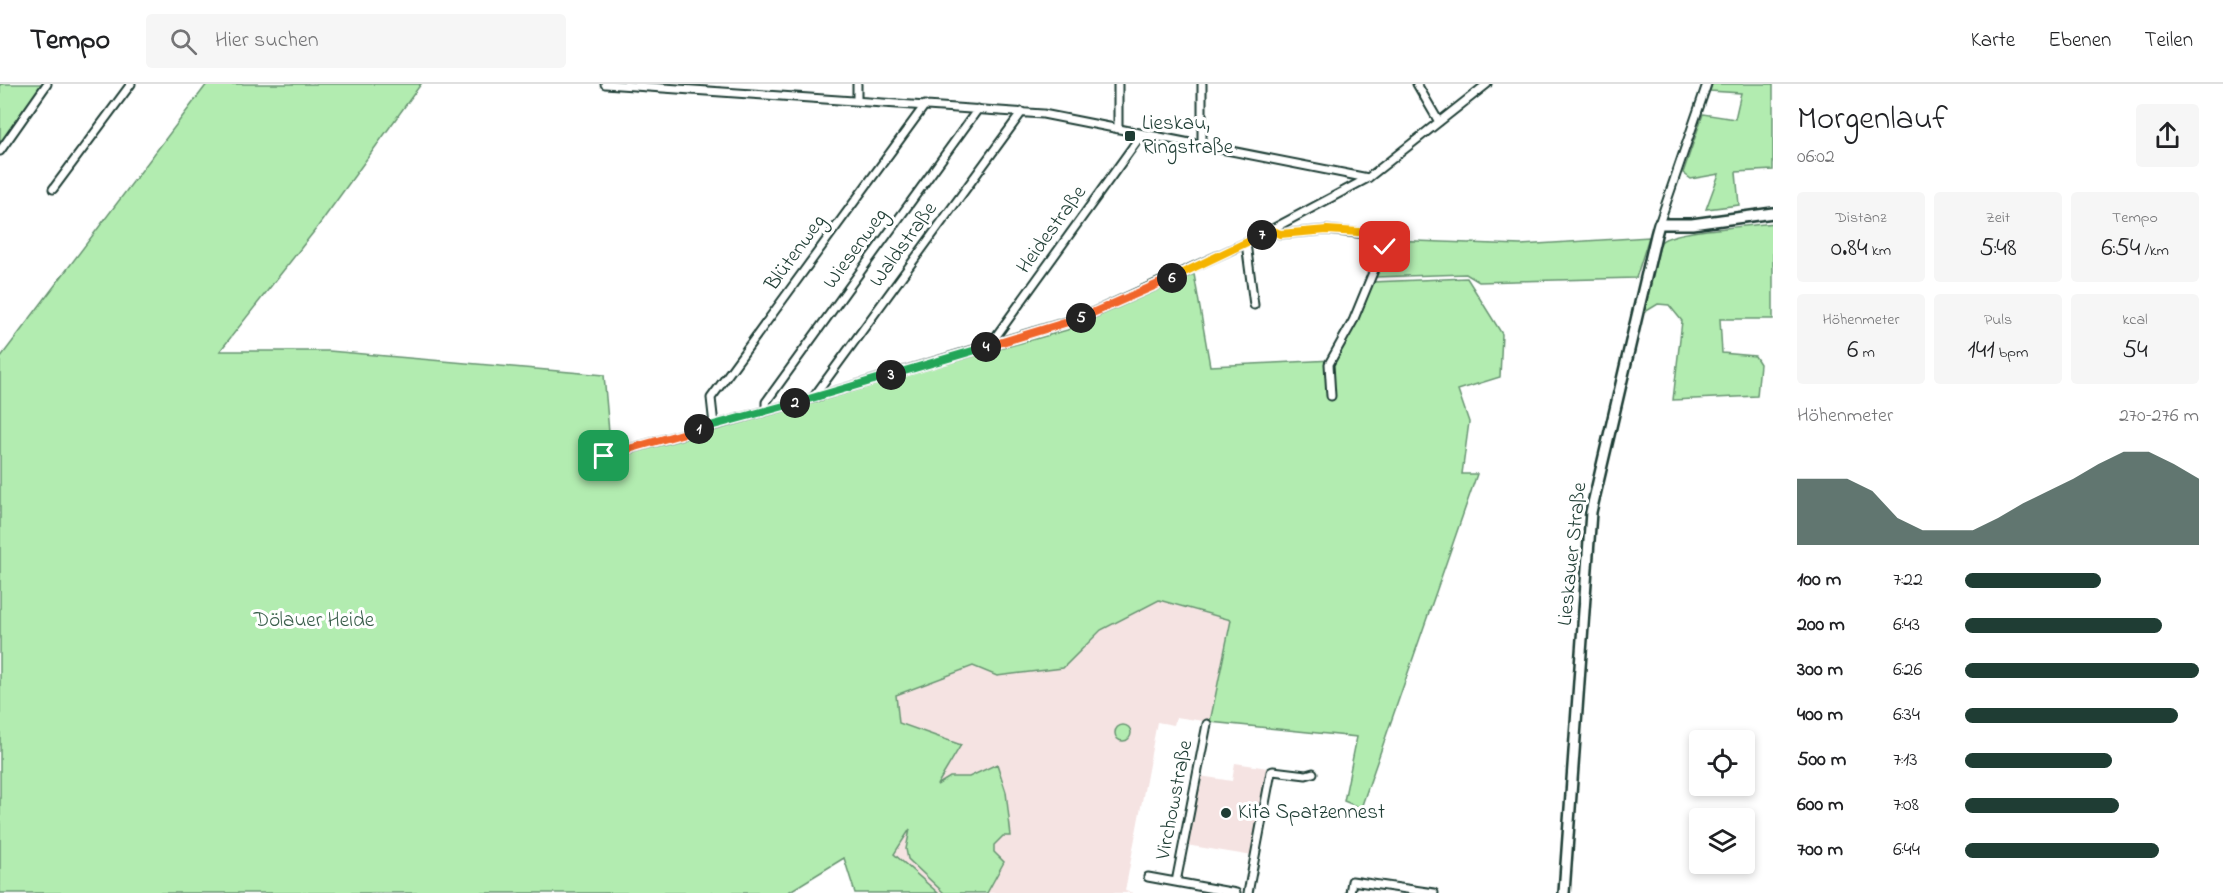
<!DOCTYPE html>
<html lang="de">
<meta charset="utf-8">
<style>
:root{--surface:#fff;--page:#f6f6f6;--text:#202124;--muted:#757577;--line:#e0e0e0;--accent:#1f3d34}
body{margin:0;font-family:"Indie Flower",sans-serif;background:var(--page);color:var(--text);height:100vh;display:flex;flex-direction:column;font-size:22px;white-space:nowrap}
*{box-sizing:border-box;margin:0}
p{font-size:20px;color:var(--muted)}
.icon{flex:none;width:33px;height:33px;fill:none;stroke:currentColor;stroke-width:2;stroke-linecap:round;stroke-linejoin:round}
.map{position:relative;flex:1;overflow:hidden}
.panel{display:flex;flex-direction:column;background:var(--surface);width:450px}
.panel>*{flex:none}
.fabs{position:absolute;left:1689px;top:646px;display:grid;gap:12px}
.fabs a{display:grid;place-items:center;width:66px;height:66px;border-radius:6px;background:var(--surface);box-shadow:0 3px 9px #0003;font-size:30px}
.pin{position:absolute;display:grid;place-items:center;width:51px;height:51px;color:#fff;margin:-26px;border-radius:12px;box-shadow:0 3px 9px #0006}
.km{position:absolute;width:30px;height:30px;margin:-15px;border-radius:50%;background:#222;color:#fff;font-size:16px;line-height:30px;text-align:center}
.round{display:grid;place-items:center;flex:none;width:63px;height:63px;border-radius:6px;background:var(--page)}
.head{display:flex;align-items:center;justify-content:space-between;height:102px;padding:0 24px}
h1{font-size:33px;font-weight:600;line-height:45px}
.stats{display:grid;grid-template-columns:repeat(3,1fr);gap:9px;height:102px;padding:6px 24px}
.stats div{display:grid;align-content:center;border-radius:6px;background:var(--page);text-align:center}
.stats b{font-size:26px;font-weight:600}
.stats small{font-size:16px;font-weight:400}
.stats p{font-size:16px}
.chart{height:168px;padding:12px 24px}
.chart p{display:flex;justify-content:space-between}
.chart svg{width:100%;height:108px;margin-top:6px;fill:var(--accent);opacity:.7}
ul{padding:0 24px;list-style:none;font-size:20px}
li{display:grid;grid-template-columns:96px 72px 1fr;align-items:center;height:45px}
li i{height:15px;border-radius:8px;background:var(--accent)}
header{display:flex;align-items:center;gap:36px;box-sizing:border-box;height:84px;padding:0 30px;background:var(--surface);border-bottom:2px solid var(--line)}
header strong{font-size:28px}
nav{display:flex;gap:33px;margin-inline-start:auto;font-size:21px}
.search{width:420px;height:54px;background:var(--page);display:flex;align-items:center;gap:15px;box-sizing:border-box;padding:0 21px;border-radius:6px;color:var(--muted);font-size:22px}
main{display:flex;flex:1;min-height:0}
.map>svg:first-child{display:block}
.built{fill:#f5e3e2}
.green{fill:#b2ecb0;stroke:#689472;stroke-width:1.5}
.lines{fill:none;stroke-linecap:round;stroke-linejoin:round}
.minor-casing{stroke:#1f3d34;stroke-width:11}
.tertiary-casing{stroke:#1f3d34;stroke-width:14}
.minor{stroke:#fff;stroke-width:7}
.tertiary{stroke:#fff;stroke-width:9}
.split-1-casing{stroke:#fff;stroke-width:12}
.split-2-casing{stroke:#fff;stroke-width:12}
.split-3-casing{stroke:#fff;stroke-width:12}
.split-4-casing{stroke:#fff;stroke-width:12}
.split-5-casing{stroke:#fff;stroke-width:12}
.split-6-casing{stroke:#fff;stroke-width:12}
.split-7-casing{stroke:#fff;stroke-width:12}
.split-8-casing{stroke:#fff;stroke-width:12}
.split-9-casing{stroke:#fff;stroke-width:12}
.split-1{stroke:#f0652b;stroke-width:8}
.split-2{stroke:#22a559;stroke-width:8}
.split-3{stroke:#22a559;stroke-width:8}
.split-4{stroke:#22a559;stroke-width:8}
.split-5{stroke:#f0652b;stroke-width:8}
.split-6{stroke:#f0652b;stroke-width:8}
.split-7{stroke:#f5b400;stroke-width:8}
.split-8{stroke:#f5b400;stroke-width:8}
.split-9{stroke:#f5b400;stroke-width:8}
.poi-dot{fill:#1f3d34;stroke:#fff;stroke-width:2}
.labels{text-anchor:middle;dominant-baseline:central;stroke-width:6;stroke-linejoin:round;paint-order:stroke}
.poi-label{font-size:21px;fill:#1f3d34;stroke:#fff;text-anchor:start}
.street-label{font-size:21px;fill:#1f3d34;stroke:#fff}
.park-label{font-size:21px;fill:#3c604d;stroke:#fff}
</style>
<header>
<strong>Tempo</strong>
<div class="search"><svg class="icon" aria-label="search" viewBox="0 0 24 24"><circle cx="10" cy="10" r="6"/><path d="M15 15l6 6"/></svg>Hier suchen</div>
<nav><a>Karte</a><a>Ebenen</a><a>Teilen</a></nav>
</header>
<main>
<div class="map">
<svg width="1773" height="809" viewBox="0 0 1773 809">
<rect width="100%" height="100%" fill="#fff"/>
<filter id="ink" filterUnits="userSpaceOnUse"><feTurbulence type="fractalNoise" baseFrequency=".0167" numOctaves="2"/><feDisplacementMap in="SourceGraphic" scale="12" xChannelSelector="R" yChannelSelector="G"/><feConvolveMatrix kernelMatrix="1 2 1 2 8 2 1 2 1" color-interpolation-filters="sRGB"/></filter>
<g filter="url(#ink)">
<!-- built -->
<path class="built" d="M1159,516L1231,536L1210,638L1176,633L1174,641L1157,638L1125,807L1134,809H938L894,770L961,662L899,639L895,611L973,582L997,592L1063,584L1101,546Z
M1235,679L1268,684L1253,772L1186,761L1200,692L1232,697Z"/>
<!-- green -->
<path class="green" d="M0,0H44L0,63Z
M207,0H421L316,145L220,267H329L604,291L609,348L605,375L1067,246L1194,190L1210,282L1333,276L1372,198L1467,194L1502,250L1500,293L1458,306L1469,338L1462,390H1477L1361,724L1344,717L1357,653L1210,638L1231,536L1159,516L1101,546L1063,584L997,592L973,582L896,611L899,639L961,661L937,701L950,693H969L997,680L1006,708L1011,752H1003L994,761V768L1004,778L987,809H944L908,775L906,765L910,745L894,770L938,809H855L844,774L787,809H0V274Z
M1712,0H1773V86L1736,88L1739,121L1706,125L1719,90L1691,95L1683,89L1703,30L1735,35L1741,9L1710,7Z
M1773,139V235H1720L1722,269L1755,272L1760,280L1757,312L1673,316L1682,237L1669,221L1658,220L1645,228L1642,225L1661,158C1673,146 1752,142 1773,139Z
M1649,153L1636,194L1479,198L1466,190L1375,193L1390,156L1521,161Z
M1115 649a8 8 0 1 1 16 0a8 8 0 1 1-16 0Z"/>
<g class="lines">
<defs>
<path id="minor" d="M605,0L1043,30L1368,94
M1118,0V45
M1202,0V62
M1417,0L1439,38
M857,17V0
M0,67L47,0
M53,105L131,0
M1659,140L1707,0
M1271,146L1280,150L1327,146L1388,152L1353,237L1329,280L1331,312
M1246,159L1254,221
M989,262L1142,50
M813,314L1022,28
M766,326V318L978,25
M714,341L711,314L925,21
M604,372L813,314L1083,233L1246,159L1368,94L1487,0
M1148,793L1236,809
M1176,798L1207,640
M1248,809L1271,688L1273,687L1306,691L1313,689
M1350,809L1352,797L1434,809"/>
<path id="tertiary" d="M1564,809L1591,428L1656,151L1659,140H1692L1773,129"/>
</defs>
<!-- minor casing -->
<use href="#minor" class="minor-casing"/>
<!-- tertiary casing -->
<use href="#tertiary" class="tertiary-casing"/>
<!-- minor -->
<use href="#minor" class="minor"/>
<!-- tertiary -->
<use href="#tertiary" class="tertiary"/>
</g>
</g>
<g class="lines" filter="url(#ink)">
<defs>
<path id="split-1" d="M604,372L699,345"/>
<path id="split-2" d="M699,345L795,319"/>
<path id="split-3" d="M795,319L891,291"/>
<path id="split-4" d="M891,291L986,263"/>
<path id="split-5" d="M986,263L1081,234"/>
<path id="split-6" d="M1081,234L1172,194"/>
<path id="split-7" d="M1172,194L1262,151"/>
<path id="split-8" d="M1262,151L1271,146L1280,150L1327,146L1359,148"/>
<path id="split-9" d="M1359,148L1388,152L1385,163"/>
</defs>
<!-- split-1 casing -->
<use href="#split-1" class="split-1-casing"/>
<!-- split-2 casing -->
<use href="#split-2" class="split-2-casing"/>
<!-- split-3 casing -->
<use href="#split-3" class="split-3-casing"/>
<!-- split-4 casing -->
<use href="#split-4" class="split-4-casing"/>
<!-- split-5 casing -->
<use href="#split-5" class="split-5-casing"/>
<!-- split-6 casing -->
<use href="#split-6" class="split-6-casing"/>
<!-- split-7 casing -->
<use href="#split-7" class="split-7-casing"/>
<!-- split-8 casing -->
<use href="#split-8" class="split-8-casing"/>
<!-- split-9 casing -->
<use href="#split-9" class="split-9-casing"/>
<!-- split-1 -->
<use href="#split-1" class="split-1"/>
<!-- split-2 -->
<use href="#split-2" class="split-2"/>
<!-- split-3 -->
<use href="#split-3" class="split-3"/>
<!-- split-4 -->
<use href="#split-4" class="split-4"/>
<!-- split-5 -->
<use href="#split-5" class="split-5"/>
<!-- split-6 -->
<use href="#split-6" class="split-6"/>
<!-- split-7 -->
<use href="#split-7" class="split-7"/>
<!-- split-8 -->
<use href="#split-8" class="split-8"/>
<!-- split-9 -->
<use href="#split-9" class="split-9"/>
</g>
<!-- markers -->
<g class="poi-dot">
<rect x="1124" y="46" width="12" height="12" rx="3"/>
<circle cx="1226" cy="729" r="6"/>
</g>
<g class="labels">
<!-- poi labels -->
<g class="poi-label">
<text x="1142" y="40">Lieskau,<tspan x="1142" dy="24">Ringstraße</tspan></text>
<text x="1238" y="729">Kita Spatzennest</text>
</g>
<!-- street labels -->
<g class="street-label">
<text transform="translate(1052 146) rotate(-54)">Heidestraße</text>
<text transform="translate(904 161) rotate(-54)">Waldstraße</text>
<text transform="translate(856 165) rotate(-54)">Wiesenweg</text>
<text transform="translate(796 169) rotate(-54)">Blütenweg</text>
<text transform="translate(1573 470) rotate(-84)">Lieskauer Straße</text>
<text transform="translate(1175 716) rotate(-79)">Virchowstraße</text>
</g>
<!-- park labels -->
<g class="park-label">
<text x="314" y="537">Dölauer Heide</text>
</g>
</g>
</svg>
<div class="fabs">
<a><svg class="icon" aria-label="locate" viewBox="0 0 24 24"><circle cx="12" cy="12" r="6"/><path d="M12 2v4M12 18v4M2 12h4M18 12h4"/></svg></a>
<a><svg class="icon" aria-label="layers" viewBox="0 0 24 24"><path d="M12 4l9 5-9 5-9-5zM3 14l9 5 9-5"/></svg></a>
</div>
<div class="pin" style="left:604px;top:372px;background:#1e9e55"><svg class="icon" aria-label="arrive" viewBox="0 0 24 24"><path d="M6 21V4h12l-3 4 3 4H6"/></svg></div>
<div class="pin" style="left:1385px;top:163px;background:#d93025"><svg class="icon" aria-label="check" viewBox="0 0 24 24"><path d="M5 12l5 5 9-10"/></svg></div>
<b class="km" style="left:699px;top:345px">1</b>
<b class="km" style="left:795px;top:319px">2</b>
<b class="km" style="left:891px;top:291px">3</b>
<b class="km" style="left:986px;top:263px">4</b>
<b class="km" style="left:1081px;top:234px">5</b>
<b class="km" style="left:1172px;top:194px">6</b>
<b class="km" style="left:1262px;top:151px">7</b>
</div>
<section class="panel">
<div class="head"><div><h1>Morgenlauf</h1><p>06:02</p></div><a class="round"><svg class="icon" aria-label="share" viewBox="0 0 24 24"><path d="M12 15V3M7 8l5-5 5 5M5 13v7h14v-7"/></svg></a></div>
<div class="stats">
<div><p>Distanz</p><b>0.84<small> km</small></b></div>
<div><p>Zeit</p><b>5:48</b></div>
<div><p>Tempo</p><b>6:54<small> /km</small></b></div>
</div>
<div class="stats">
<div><p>Höhenmeter</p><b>6<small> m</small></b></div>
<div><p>Puls</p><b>141<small> bpm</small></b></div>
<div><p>kcal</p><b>54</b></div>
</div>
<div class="chart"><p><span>Höhenmeter</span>270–276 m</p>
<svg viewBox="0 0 160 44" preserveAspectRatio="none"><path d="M0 44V17L10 17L20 17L30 22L40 33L50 38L60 38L70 38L80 33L90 27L100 22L110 17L120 11L130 6L140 6L150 11L160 17V44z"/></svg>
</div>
<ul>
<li><b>100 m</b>7:22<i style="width:58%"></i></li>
<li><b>200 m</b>6:43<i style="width:84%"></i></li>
<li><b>300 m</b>6:26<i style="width:100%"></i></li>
<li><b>400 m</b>6:34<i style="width:91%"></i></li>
<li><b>500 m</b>7:13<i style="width:63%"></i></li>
<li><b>600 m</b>7:08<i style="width:66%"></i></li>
<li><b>700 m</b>6:44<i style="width:83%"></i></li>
</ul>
</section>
</main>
